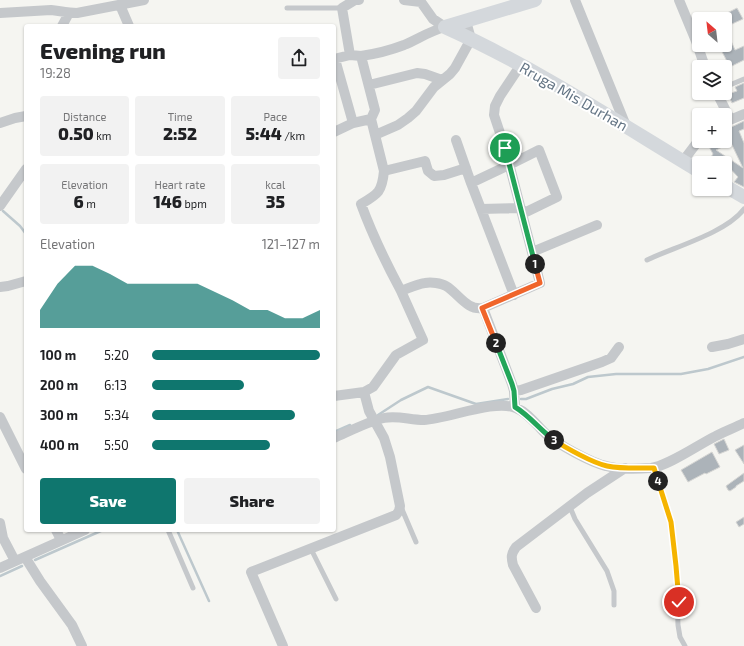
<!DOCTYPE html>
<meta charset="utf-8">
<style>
:root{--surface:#fff;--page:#f2f2f2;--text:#202124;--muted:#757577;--accent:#0f766e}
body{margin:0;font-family:"Exo 2",sans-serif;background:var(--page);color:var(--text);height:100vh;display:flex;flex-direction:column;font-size:15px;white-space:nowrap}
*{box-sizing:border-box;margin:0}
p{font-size:13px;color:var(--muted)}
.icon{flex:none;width:22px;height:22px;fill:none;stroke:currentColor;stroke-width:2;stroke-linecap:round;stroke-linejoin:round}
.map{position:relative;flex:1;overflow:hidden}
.details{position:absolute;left:24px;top:24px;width:312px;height:508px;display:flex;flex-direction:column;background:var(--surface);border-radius:4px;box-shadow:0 1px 3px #0004}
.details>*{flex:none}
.needle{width:26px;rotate:332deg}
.buttons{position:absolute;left:692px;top:12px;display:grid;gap:8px}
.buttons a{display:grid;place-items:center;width:40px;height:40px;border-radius:4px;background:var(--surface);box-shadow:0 1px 3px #0004;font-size:20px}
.pin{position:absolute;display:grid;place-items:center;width:34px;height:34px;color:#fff;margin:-17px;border:2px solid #fff;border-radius:50%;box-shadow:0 1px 4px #0007}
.km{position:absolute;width:20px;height:20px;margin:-10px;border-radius:50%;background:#222;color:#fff;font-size:11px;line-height:20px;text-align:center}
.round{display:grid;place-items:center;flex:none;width:42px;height:42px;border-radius:4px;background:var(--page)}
.overview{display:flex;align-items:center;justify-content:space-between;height:68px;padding:0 16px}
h1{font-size:22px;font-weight:800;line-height:30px}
.metrics{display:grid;grid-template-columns:repeat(3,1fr);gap:6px;height:68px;padding:4px 16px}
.metrics div{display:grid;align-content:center;border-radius:4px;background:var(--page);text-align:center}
.metrics b{font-size:17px;font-weight:800}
.metrics small{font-size:11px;font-weight:400}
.metrics p{font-size:11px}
.chart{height:112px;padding:8px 16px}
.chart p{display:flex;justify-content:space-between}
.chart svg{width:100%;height:72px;margin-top:4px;fill:var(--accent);opacity:.7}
.primary-button{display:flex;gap:8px;margin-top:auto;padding:8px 16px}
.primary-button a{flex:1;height:46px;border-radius:4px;background:var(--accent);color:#fff;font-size:16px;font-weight:800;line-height:46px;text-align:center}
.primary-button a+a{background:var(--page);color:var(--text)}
ul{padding:0 16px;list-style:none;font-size:13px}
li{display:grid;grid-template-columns:64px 48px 1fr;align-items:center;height:30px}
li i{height:10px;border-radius:5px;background:var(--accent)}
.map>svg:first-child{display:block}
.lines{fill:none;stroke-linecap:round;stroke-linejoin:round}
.stream{stroke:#bdc8cd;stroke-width:2.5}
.building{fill:#acb3b9;stroke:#d6d6d4;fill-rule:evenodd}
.lane{stroke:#c5c8cb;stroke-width:5}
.street{stroke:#c5c8cb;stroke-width:10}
.secondary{stroke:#d4d8dc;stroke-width:14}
.split-1-casing{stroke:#fff;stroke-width:8}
.split-2-casing{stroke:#fff;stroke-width:8}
.split-3-casing{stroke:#fff;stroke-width:8}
.split-4-casing{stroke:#fff;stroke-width:8}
.split-5-casing{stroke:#fff;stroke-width:8}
.split-1{stroke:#22a559;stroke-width:5}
.split-2{stroke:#f0652b;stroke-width:5}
.split-3{stroke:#22a559;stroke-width:5}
.split-4{stroke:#f5b400;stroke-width:5}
.split-5{stroke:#f5b400;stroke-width:5}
.labels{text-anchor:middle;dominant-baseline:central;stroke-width:4;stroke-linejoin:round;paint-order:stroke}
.street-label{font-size:15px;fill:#637484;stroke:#fff}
</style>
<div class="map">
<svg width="744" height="646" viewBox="0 0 744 646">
<rect width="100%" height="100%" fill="#f5f5f1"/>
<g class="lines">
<!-- stream -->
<path class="stream" d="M3,211L20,226L26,234
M521,399H526L552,389L573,384L588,377L616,374H681L708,369L744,357
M378,415L401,400L428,387L476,404L508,399
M334,432L350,425
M177,530L209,601
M35,560L103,530
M0,576L22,566"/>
</g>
<!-- building -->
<path class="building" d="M737,8L743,19L732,24L730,19L726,21L723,15Z
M731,41L735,50L744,46V60L730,67L719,46L725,45V43Z
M744,83V98L732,103L728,94L737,91L735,87Z
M744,121V129L739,131L744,143V187L734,182L738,177L725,163H707L713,154L706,141H725V130ZM731,143L743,168L716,150Z
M724,439L729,450L719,454L714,444Z
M744,445V464L735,450Z
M712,452L720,467L706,474L705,473L688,482L681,470Z
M744,473V481L736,486V487L730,491L728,490L726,486Z
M744,517V524L739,527L736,522Z"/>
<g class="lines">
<!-- lane -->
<path class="lane" d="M287,8H342
M725,87L744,79
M647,260C674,247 726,233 744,209
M653,468L671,522L676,567L678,625L680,637L685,646
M401,507L416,542
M570,507L575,519L607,571L614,591V605
M168,530L193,588
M311,549L336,599"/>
<!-- street -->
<path class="street" d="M404,0L421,2L433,19L445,27
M575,0L626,126
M679,0L696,41L705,67
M120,5L129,26
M0,13L51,10C60,11 68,13 77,13L144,0
M62,26L69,13
M361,56C375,54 391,50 404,45C418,39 430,31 445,27
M334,59L350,55L342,8L355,0H359
M335,59L353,123
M369,85L417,73L425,74L442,80
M717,93L730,119
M371,119L384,171C382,192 378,194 361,204C372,234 386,263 401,291C409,288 417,284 425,283C431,282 441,283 446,286C458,293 467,311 483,308L512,384L514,391L515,407
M725,122L744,114
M0,123L15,118L26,116
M334,132L353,123L371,119L375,110L361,56L350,55
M375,135L398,125L408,118L416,111L434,87L450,74L455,68L471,39L466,21
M456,140L471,183L514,295
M683,161L699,140
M384,171L425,161L428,171L434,176L444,175L466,168
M471,183L509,165L539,150L557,197L522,214
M0,206L26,169
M481,209L521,208
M532,252L597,225
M0,287L8,286L26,281
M483,308L540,283L505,148L494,115L495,106L500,96L520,66
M712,347L728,344L744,339
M514,391L521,390L602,362L611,358L619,347
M364,392L373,387L396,355L423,340L401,291
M0,417L26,469
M334,438C350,431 367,422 384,418C397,415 410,420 424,420C448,419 494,399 516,408C529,413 537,426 547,435C559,445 592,463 606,466C620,470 637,469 651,468C668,466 698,445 714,437C723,432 734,428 744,423
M0,523L3,538L15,561
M56,530L61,540
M25,557L40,581L72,625L82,646
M0,568L85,530
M536,608L513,565C511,557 511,554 516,547L587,493L625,468
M283,646L251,572L396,515L399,511L400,506L390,457L384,438L369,411L364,392L334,396"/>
<!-- secondary -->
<path class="secondary" d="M445,27C534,67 616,121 699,171
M445,27L535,0
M725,186L744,197"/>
</g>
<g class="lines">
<defs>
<path id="split-1" d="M505,148L535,264"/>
<path id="split-2" d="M496,343L482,308L540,283L535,264"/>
<path id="split-3" d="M496,343L512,384L514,391L515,407C530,416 540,430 554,440"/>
<path id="split-4" d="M554,440C566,448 593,463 607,466C622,469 638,468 654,468L658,481"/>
<path id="split-5" d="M658,481L671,522L676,566L679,602"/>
</defs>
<!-- split-1 casing -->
<use href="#split-1" class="split-1-casing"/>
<!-- split-2 casing -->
<use href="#split-2" class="split-2-casing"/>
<!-- split-3 casing -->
<use href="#split-3" class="split-3-casing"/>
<!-- split-4 casing -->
<use href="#split-4" class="split-4-casing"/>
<!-- split-5 casing -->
<use href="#split-5" class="split-5-casing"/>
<!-- split-1 -->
<use href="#split-1" class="split-1"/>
<!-- split-2 -->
<use href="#split-2" class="split-2"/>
<!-- split-3 -->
<use href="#split-3" class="split-3"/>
<!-- split-4 -->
<use href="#split-4" class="split-4"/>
<!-- split-5 -->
<use href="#split-5" class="split-5"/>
</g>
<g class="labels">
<!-- street labels -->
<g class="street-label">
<text transform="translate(574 96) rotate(30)">Rruga Mis Durhan</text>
</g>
</g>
</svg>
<div class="buttons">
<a><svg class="needle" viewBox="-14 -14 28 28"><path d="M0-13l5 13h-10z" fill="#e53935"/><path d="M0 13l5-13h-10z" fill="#757577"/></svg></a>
<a><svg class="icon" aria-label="layers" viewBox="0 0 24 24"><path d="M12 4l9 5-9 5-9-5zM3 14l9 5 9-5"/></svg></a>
<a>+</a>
<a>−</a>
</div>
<div class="pin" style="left:505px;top:148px;background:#1e9e55"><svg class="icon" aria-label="arrive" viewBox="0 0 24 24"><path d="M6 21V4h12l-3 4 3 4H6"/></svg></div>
<div class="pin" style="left:679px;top:602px;background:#d93025"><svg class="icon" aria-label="check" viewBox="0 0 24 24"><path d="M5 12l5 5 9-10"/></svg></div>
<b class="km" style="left:535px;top:264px">1</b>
<b class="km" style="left:496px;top:343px">2</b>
<b class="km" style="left:554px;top:440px">3</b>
<b class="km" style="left:658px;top:481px">4</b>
<section class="details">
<div class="overview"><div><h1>Evening run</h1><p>19:28</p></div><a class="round"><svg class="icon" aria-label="share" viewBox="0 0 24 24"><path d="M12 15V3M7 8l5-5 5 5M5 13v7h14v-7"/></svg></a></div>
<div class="metrics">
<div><p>Distance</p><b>0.50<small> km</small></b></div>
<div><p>Time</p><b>2:52</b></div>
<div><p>Pace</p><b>5:44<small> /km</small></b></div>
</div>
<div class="metrics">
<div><p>Elevation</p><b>6<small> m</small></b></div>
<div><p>Heart rate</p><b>146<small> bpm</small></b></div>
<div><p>kcal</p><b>35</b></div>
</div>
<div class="chart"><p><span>Elevation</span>121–127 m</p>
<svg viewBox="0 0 160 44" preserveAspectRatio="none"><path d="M0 44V33L10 17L20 6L30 6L40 11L50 17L60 17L70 17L80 17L90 17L100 22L110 27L120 33L130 33L140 38L150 38L160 33V44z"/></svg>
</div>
<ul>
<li><b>100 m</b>5:20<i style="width:100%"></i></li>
<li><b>200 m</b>6:13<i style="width:55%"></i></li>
<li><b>300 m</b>5:34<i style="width:85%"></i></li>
<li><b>400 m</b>5:50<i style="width:70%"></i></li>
</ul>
<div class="primary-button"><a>Save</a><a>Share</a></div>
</section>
</div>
